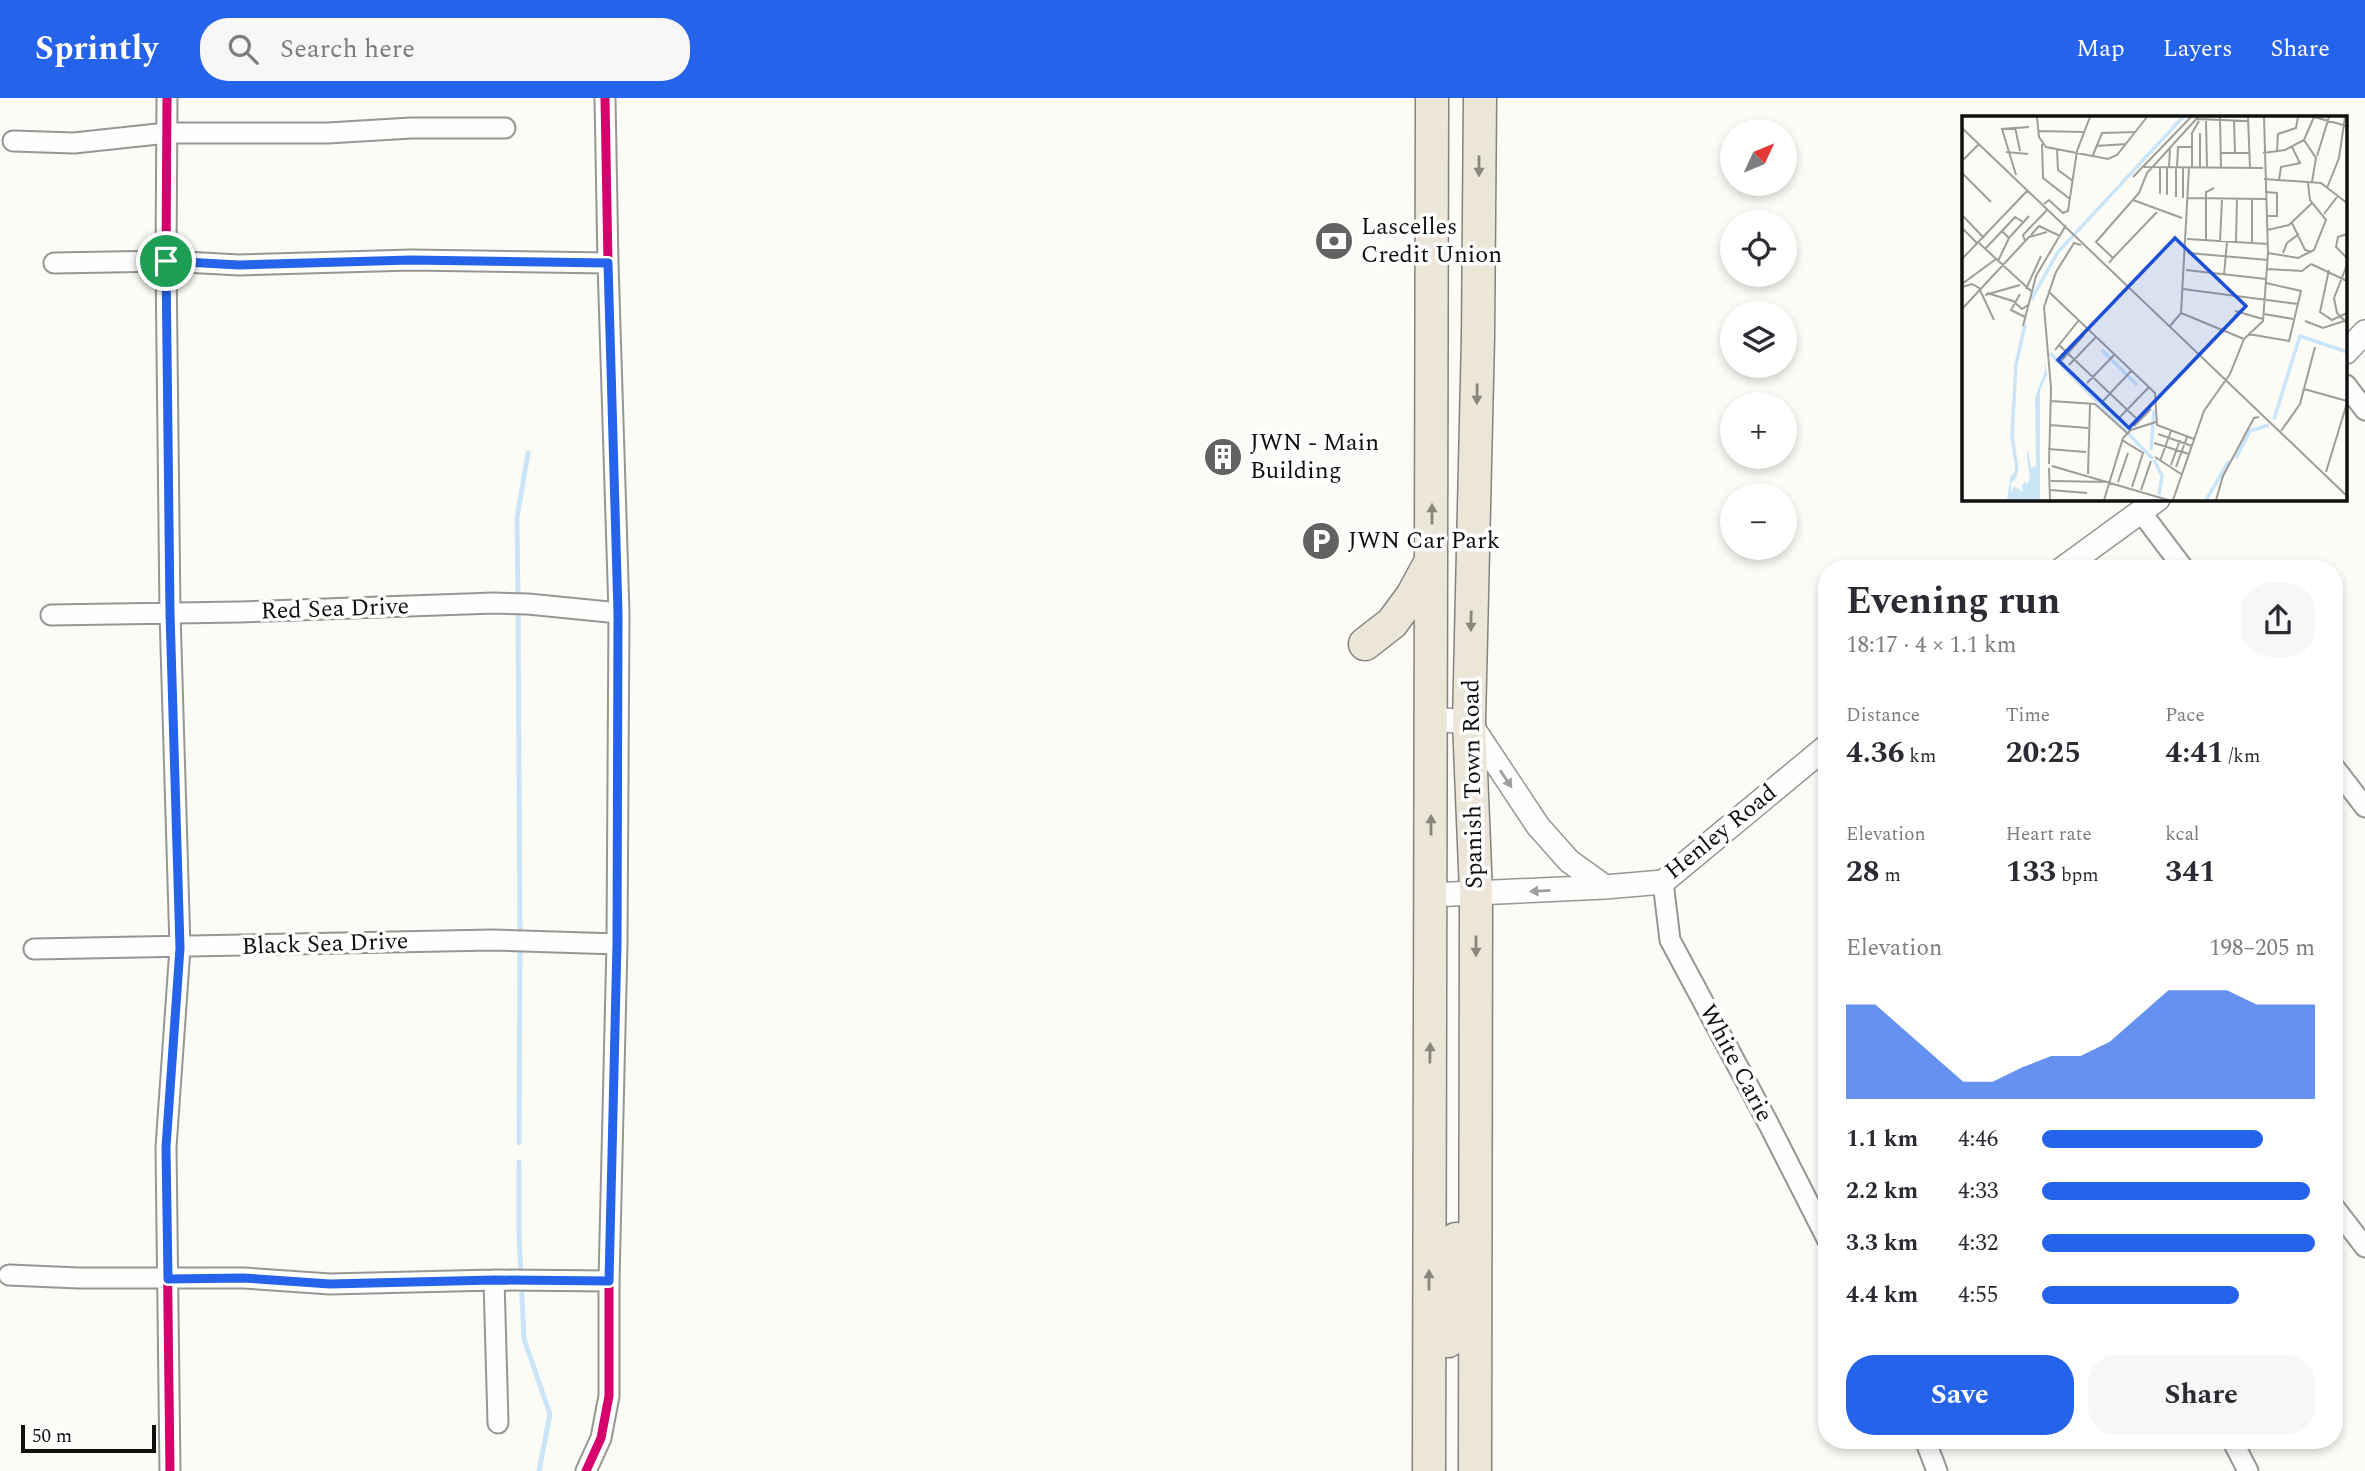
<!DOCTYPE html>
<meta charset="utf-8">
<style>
:root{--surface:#fff;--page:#f7f7f7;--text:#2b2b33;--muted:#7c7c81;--accent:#2563eb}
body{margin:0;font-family:Spectral,serif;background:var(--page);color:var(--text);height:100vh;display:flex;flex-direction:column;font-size:26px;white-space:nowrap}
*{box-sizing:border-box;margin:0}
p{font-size:23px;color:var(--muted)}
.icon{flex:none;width:38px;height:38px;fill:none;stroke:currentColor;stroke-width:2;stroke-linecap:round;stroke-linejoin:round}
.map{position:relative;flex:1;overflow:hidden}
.details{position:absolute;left:1818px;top:462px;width:525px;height:889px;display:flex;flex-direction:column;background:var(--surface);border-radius:28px;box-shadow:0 4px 10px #0003}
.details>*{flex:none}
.needle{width:46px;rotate:46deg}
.fabs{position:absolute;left:1720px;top:21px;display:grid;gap:14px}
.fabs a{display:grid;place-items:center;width:77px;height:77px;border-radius:50%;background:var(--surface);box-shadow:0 4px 10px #0003;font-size:35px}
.scale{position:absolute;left:21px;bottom:18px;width:135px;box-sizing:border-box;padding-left:7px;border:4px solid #101010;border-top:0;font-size:19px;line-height:24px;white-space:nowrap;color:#101010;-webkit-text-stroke:5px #fff;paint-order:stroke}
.pin{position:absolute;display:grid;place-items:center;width:60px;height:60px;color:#fff;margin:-30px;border:4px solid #fff;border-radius:50%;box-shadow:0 2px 7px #0007}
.round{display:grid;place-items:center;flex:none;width:74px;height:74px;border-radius:28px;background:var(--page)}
.summary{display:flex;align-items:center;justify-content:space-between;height:119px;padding:0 28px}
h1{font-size:38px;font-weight:700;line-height:52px}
.metrics{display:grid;grid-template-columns:repeat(3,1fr);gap:10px;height:119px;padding:7px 28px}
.metrics div{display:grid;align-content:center}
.metrics b{font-size:30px;font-weight:700}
.metrics small{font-size:19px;font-weight:400}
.metrics p{font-size:19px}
.chart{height:196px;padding:14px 28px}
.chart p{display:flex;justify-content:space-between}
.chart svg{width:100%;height:126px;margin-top:7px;fill:var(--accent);opacity:.7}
.button{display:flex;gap:14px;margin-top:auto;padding:14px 28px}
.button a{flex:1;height:80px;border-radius:28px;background:var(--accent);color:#fff;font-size:28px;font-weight:700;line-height:80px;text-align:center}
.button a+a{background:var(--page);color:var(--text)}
ul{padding:0 28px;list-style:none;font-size:23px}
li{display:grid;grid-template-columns:112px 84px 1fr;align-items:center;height:52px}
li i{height:18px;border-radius:9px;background:var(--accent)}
header{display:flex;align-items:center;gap:42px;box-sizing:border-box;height:98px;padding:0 35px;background:var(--accent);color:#fff}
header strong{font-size:33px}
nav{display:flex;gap:38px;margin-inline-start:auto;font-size:24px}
.search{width:490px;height:63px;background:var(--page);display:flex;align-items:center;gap:18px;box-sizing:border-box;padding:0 24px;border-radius:28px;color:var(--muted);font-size:26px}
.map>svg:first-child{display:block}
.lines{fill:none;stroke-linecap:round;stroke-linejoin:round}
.stream{stroke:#cae5f8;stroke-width:5}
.minor-casing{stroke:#969693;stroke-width:23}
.tertiary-casing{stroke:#969693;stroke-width:26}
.trunk-casing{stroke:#848380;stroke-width:35}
.minor{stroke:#fffefe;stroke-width:19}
.tertiary{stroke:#fffefe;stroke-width:23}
.trunk{stroke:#ece6d8;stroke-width:32}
.cycleway-casing{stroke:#fff;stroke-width:13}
.cycleway{stroke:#d6006c;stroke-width:9}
.oneway{fill:#89867e}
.oneway2{fill:#9f9f9f}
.route-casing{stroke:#fff;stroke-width:14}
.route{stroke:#2563eb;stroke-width:9}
.labels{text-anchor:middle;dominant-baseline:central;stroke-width:7;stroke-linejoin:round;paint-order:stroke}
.poi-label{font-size:24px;fill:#101010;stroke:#fff;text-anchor:start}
.street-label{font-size:24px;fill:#101010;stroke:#fff}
.inset-river{fill:none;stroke:#cae5f8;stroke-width:3.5}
.inset-road{fill:none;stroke:#9e9d99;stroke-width:2}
.view{fill:#1d4ed8;fill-opacity:0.15;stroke:#1d4ed8;stroke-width:3.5}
.inset-edge{fill:none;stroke:#101010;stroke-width:3.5}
</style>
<header>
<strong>Sprintly</strong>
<div class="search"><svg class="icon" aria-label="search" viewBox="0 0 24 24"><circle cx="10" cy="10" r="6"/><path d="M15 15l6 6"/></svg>Search here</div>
<nav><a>Map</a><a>Layers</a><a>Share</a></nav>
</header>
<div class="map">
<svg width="2365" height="1373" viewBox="0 0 2365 1373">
<rect width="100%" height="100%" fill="#fcfbf5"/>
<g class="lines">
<!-- stream -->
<path class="stream" d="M518,501L517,420L528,355
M518,511L520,837
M519,1045L520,847
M519,1064V1136L524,1241L550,1316L539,1373"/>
<defs>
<path id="minor" d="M167,0L166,163L170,515L180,850L166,1049L170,1373
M13,43L74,45L167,35H328L411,30H505
M54,165L166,163L239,167L411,162L608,165
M2346,287L2365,312
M2141,414L2184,471
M51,517L239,514L494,505L528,506L619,515
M2334,669L2365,709
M1663,784L1670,842L1766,1021L1827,1141
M34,851L492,842L617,846
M2334,1109L2365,1149
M9,1177L78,1180H244L330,1186L494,1182L609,1183
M494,1182L498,1325
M1925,1342L1937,1373
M2232,1342L2248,1373
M586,1373L601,1340L609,1298V1183L617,846L619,515L608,165L605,0"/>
<path id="tertiary" d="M2346,254L2365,234
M2062,471L2158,401
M1431,621L1469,624L1538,728L1569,763L1605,789
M1431,797L1605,789L1663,784L1827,648"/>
<path id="trunk" d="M1365,546L1392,525L1412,498L1431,463
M1448,1243L1456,1141
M1429,1373L1432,0
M1475,1373L1476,795L1469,624L1478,238L1480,0"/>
</defs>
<!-- minor casing -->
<use href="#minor" class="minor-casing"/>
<!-- tertiary casing -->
<use href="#tertiary" class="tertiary-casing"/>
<!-- trunk casing -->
<use href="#trunk" class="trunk-casing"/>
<!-- minor -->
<use href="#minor" class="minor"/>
<!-- tertiary -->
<use href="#tertiary" class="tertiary"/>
<!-- trunk -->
<use href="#trunk" class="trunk"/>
<defs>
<path id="cycleway" d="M167,0L166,163L170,515L180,850L166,1049L170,1373
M586,1373L601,1340L609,1298V1183L617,846L619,515L608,165L605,0"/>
</defs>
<!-- cycleway casing -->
<use href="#cycleway" class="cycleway-casing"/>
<!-- cycleway -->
<use href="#cycleway" class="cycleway"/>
</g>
<!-- one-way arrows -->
<defs><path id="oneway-solid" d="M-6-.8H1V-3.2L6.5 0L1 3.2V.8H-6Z" transform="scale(1.75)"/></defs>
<g class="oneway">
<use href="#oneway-solid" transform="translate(1479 68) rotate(90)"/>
<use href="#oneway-solid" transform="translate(1477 296) rotate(91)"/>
<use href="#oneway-solid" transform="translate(1432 416) rotate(-90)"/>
<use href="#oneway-solid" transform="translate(1471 523) rotate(91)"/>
<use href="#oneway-solid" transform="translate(1431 727) rotate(-90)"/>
<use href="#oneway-solid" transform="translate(1476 848) rotate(90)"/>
<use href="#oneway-solid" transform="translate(1430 955) rotate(-89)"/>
<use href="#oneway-solid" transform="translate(1429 1182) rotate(-90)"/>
</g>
<g class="oneway2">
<use href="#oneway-solid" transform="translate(1506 681) rotate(56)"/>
<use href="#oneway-solid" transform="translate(1540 793) rotate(177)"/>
</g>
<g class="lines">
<defs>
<path id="route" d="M411,162L608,165L618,515L617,846L609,1183L494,1182L330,1186L244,1180L168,1181L166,1049L180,850L170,515L166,163L239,167Z"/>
</defs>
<!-- route casing -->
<use href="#route" class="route-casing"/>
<!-- route -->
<use href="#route" class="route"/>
</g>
<!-- icons -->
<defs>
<symbol id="bank-disc" viewBox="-11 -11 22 22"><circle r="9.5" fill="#636260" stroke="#fff"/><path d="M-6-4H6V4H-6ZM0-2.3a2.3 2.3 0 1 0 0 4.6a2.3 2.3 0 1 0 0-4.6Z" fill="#fff"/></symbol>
<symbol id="building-disc" viewBox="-11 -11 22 22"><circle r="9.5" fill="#636260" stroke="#fff"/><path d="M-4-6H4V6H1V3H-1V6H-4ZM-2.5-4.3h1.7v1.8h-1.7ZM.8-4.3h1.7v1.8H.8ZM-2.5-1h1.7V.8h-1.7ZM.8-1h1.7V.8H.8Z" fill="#fff"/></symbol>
<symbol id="parking-disc" viewBox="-11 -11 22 22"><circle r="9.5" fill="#636260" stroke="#fff"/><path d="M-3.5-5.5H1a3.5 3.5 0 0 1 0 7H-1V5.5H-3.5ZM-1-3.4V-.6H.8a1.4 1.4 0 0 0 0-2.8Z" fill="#fff"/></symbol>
</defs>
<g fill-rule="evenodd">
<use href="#bank-disc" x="1312" y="121" width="44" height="44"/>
<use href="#building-disc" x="1201" y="337" width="44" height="44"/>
<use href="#parking-disc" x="1299" y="421" width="44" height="44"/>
</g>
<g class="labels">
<!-- poi labels -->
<g class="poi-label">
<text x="1361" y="129">Lascelles<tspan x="1361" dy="28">Credit Union</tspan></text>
<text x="1250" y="345">JWN - Main<tspan x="1250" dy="28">Building</tspan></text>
<text x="1348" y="443">JWN Car Park</text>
</g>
<!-- street labels -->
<g class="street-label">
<text transform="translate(335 511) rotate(-2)">Red Sea Drive</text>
<text transform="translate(1473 686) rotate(-91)">Spanish Town Road</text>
<text transform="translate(1721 734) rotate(-39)">Henley Road</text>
<text transform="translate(325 846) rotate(-2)">Black Sea Drive</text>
<text transform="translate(1736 965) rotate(62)">White Carie</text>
</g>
</g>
<!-- overview -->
<g transform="translate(1962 18)">
<rect width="385" height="385" fill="#fcfbf5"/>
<path d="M82,240L85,259L78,275V384H45L49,357L50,362L56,360L49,367V377L52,370L61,376L60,369L64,365L65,369L68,361L65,341V337L66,334L69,352L74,350L73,281L83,255Z" fill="#cae5f8"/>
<path class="inset-river" d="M69,184L96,136L221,1M140,234L175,269M88,237L191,343M312,303L338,220L385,236M189,334L192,294M274,342L288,315L307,309M192,344L200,360L197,379M51,362L55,354L50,320L54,248L63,209M244,384L267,345"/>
<path class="inset-road" d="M75,1L77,21L84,31L146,43L155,39L185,1M258,1L259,52M286,1L288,52M352,1L385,10M234,3L286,5M244,5L245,52M272,5L273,38M53,11L58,35M0,12L385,380M77,15L122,16M238,17V52M342,24L354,42L350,66M80,28L81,62L108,83M134,30L164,28M95,33L96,54L111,65M44,36L66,38M315,36L316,18L334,12L336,1M258,37H287M301,37L323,34L342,24L352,1M131,39L140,17L174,16M355,40L367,1M0,45L17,28M182,51L301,52M198,52V78M207,52L208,31M215,52L216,31H229M221,52V82M230,52V17L237,5M0,57L29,86M54,59L40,13L67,11M171,61L229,1M302,63L359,67L385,87M317,64L319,51L338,47L330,31M365,72L377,42L383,1M303,76L315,77V100H304M205,79V52M214,81V52M226,82L304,83M171,84L220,102M82,88L87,84L101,97L106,95L115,35L128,1M362,98L375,81M0,99L22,122M330,107L343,134L350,136M0,112L16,128M305,114L327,109L350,87M40,115L53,101L61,106M385,118L376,121L374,131L385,142M69,119L77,110L98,120M225,123L306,128M244,124V76L252,72M63,125L61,119L86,93M258,125L260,84M274,126L275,83M17,127L69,175M290,127V83M23,133L40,115L47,122L67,100M226,137L306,144M306,137L336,142L352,134L364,104L348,84L346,67M321,137L325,127L337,118M151,142L195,96M0,143L66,74M36,145L47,122M147,147L151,142L134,126L177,77L185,57L236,1M349,148L385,165M385,149L372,182L375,197L385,207M305,153L340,155L349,148M224,154L304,163M367,154L358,196L370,204L385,197M262,159L265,126M0,168L34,143M0,171L10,168L17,172L32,204M64,173L79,140M221,173L336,188M86,175L193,277L195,309L232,323M25,177L51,185L60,193L66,189M58,178L49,194L63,201M23,179L58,169M0,193L67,121L85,116M273,195L301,203M219,197L282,223M302,198L331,203M343,205L361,212L382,205M61,210L74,160L104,109M208,210L219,197L227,52M286,218L327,225L339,175L304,167M97,229L177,305M93,234L117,204M99,245L122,219M107,249L134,221M125,267L153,238M342,273L385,285M89,285L133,288L165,317M141,285L170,254M157,302L187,271M88,309L126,312M172,310L189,293M319,315L338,288L353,231M196,318L230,330M160,324L181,337L170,371M192,327L227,338M86,333L124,336M193,341L219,358M198,345L209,315M87,348L89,272L82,191L94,156L112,127L119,129M209,349L218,324M90,350L206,384M214,351L225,321M87,352L88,384M364,356L385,287M126,358L128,288M89,365L148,366M156,366L166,337M88,374L125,377M179,374L189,345M142,384L161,322L169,314L194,306M211,384L242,295L268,258L282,223L301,205L306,137L302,1M254,384L261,360L292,302L297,301"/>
<path class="view" d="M213,122L284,190L167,312L96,244Z"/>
<rect width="385" height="385" class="inset-edge"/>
</g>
</svg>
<div class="fabs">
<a><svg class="needle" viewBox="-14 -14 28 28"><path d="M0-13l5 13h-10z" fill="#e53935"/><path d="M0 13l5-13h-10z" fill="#7c7c81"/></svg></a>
<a><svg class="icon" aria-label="locate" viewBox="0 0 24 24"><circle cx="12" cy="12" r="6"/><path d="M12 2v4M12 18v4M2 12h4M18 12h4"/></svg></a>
<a><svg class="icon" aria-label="layers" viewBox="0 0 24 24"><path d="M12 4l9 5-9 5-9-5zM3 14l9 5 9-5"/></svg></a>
<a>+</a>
<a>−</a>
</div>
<div class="scale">50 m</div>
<div class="pin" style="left:166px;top:163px;background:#1e9e55"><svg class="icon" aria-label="arrive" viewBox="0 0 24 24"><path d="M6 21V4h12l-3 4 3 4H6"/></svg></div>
<section class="details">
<div class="summary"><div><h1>Evening run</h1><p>18:17 · 4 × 1.1 km</p></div><a class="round"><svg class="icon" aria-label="share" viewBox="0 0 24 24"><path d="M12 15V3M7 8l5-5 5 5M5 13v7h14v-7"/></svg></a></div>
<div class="metrics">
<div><p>Distance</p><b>4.36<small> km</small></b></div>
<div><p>Time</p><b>20:25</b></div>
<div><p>Pace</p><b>4:41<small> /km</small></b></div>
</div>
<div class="metrics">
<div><p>Elevation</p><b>28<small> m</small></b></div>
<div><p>Heart rate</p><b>133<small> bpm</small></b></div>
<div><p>kcal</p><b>341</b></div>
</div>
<div class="chart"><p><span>Elevation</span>198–205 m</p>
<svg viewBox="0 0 160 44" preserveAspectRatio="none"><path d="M0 44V11L10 11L20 20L30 29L40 38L50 38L60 33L70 29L80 29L90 24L100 15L110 6L120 6L130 6L140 11L150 11L160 11V44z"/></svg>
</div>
<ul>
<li><b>1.1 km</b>4:46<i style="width:81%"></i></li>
<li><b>2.2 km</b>4:33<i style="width:98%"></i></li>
<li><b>3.3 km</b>4:32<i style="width:100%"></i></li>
<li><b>4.4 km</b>4:55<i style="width:72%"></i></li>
</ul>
<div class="button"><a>Save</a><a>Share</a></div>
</section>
</div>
